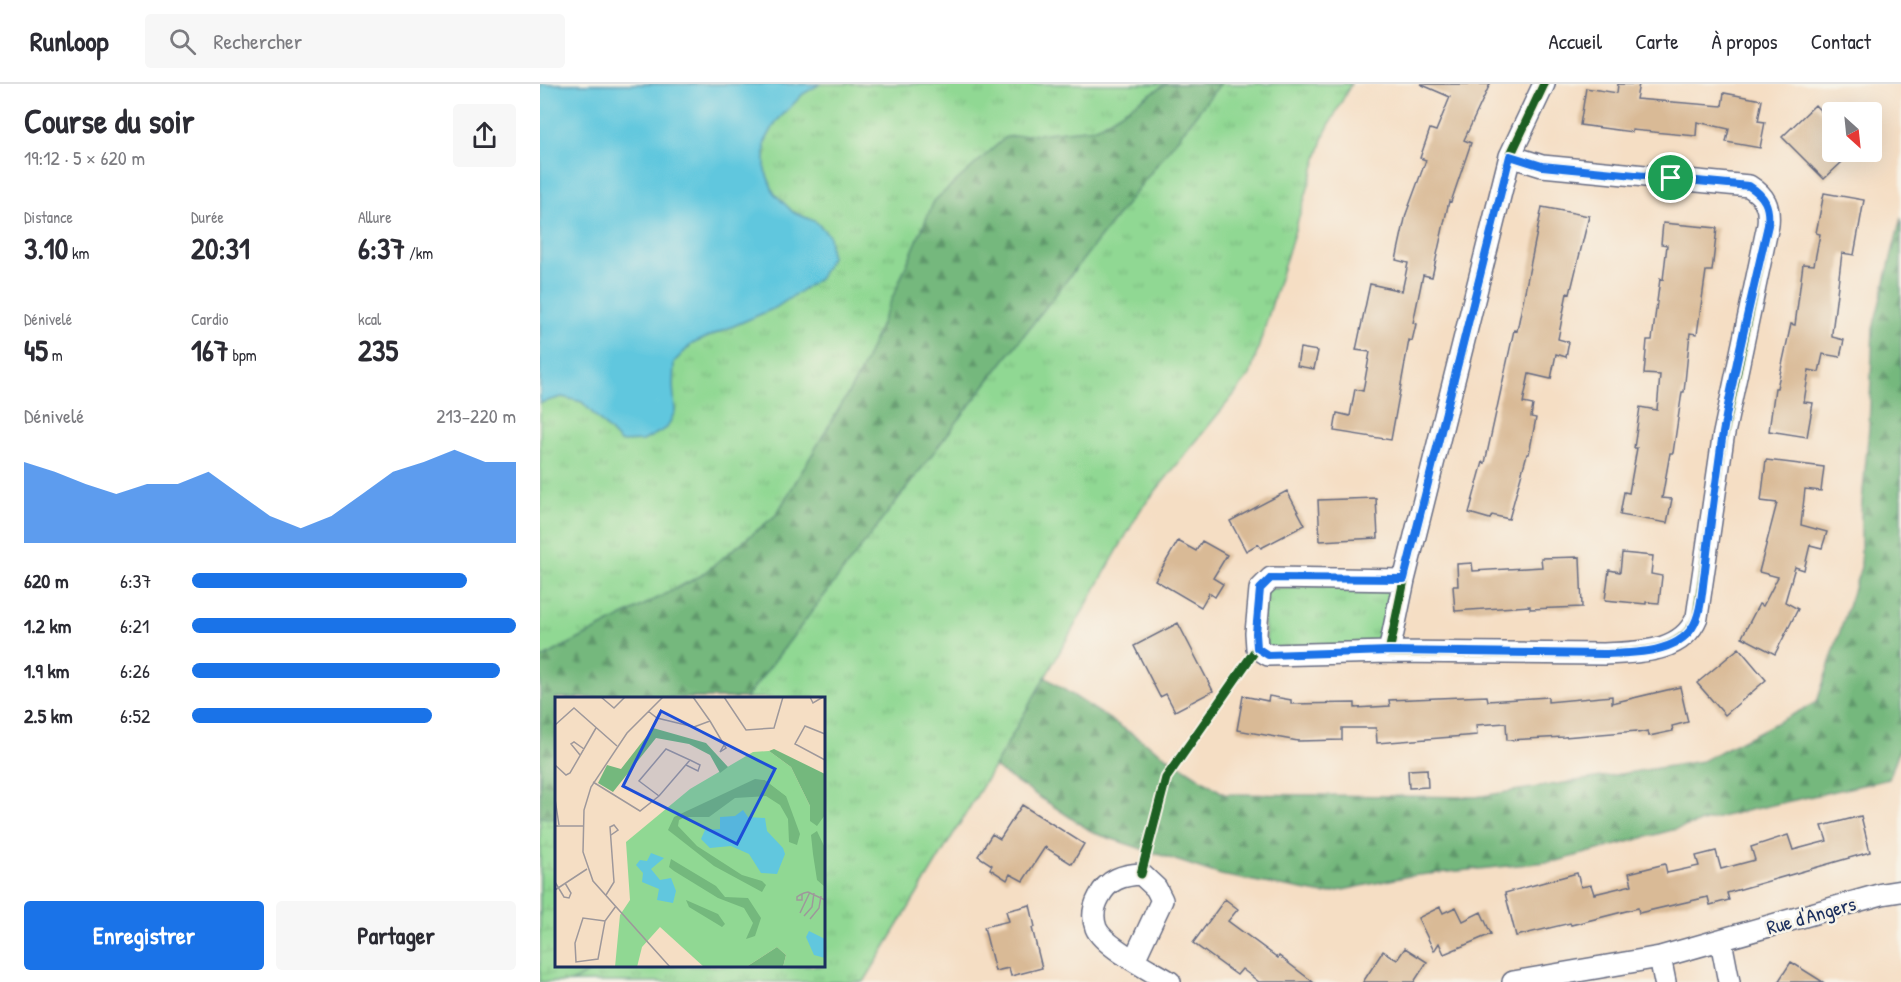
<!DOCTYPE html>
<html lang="fr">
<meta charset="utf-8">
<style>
:root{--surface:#fff;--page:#f7f7f7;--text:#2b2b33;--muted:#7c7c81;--line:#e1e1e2;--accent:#1a73e8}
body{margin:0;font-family:"Patrick Hand",sans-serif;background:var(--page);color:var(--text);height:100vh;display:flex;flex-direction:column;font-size:22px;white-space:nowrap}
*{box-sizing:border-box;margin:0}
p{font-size:20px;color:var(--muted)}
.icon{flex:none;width:33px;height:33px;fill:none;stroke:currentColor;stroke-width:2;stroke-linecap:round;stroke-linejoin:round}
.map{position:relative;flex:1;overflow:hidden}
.panel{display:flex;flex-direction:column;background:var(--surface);width:540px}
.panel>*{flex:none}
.needle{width:39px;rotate:153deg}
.buttons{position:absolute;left:1282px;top:18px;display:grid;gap:12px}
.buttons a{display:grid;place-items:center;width:60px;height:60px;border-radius:6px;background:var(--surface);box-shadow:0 6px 24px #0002;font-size:30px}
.pin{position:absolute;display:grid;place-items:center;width:51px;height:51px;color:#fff;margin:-26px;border:3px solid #fff;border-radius:50%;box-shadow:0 2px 6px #0007}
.round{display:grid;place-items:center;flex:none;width:63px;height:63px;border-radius:6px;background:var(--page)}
.summary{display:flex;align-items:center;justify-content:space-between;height:102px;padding:0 24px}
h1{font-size:33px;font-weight:700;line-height:45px}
.metrics{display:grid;grid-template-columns:repeat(3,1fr);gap:9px;height:102px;padding:6px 24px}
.metrics div{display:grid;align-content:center}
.metrics b{font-size:30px;font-weight:700}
.metrics small{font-size:16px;font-weight:400}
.metrics p{font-size:16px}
.chart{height:168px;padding:12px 24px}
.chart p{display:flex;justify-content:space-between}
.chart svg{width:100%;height:108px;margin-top:6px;fill:var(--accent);opacity:.7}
.cta{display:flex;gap:12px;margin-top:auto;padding:12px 24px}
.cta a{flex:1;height:69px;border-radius:6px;background:var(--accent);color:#fff;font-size:24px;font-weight:700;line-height:69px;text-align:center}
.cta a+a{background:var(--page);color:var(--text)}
ul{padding:0 24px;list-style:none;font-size:20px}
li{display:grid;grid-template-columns:96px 72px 1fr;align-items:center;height:45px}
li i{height:15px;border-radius:8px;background:var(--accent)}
header{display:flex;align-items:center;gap:36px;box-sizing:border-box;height:84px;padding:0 30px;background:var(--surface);border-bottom:2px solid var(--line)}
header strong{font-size:28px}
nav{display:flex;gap:33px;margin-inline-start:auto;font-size:21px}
.search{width:420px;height:54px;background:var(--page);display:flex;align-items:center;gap:15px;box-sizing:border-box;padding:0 21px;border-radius:6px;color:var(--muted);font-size:22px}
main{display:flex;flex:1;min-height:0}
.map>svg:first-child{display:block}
.grass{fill:url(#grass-tufts);stroke:#568478;stroke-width:1.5;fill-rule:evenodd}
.forest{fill:url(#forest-firs);stroke:#48746e;stroke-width:1.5}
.wetland{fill:url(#wetland-marsh);stroke:#568478;stroke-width:1.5}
.water{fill:#61c7de;stroke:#3e7b9e;stroke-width:1.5}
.building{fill:#d9ba96}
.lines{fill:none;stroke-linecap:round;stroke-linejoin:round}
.minor-casing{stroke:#676c82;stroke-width:24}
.minor{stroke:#fff;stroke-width:21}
.cycleway-casing{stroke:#f7f3e8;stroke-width:13}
.cycleway{stroke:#1b5e20;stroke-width:9}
.route-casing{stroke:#fff;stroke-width:12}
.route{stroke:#1a73e8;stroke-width:8}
.labels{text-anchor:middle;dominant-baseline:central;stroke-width:5;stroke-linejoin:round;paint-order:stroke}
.street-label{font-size:20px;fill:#1b2f5e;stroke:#f7f3e8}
.inset-road{fill:none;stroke:#9e989b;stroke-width:1.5}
.view{fill:#1d4ed8;fill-opacity:0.15;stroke:#1d4ed8;stroke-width:3}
.inset-edge{fill:none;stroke:#1b2f5e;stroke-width:3}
</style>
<header>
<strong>Runloop</strong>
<div class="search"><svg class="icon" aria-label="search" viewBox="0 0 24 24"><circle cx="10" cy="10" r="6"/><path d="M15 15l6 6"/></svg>Rechercher</div>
<nav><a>Accueil</a><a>Carte</a><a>À propos</a><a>Contact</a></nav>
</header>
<main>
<section class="panel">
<div class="summary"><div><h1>Course du soir</h1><p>19:12 · 5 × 620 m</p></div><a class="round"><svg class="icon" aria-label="share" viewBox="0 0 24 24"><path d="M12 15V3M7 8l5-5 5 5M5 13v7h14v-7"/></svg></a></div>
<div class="metrics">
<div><p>Distance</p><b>3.10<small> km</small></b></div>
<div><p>Durée</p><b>20:31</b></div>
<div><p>Allure</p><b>6:37<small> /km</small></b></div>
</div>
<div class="metrics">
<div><p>Dénivelé</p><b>45<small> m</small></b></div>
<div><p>Cardio</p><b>167<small> bpm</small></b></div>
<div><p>kcal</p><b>235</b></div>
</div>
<div class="chart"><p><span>Dénivelé</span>213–220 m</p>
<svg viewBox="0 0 160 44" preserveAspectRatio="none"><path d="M0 44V11L10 15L20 20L30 24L40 20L50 20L60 15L70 24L80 33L90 38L100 33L110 24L120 15L130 11L140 6L150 11L160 11V44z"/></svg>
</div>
<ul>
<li><b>620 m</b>6:37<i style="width:85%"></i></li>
<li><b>1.2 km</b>6:21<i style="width:100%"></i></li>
<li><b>1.9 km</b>6:26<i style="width:95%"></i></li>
<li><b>2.5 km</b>6:52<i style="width:74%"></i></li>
</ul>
<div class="cta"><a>Enregistrer</a><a>Partager</a></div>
</section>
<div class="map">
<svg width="1361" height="898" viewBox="0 0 1361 898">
<defs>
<pattern id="grass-tufts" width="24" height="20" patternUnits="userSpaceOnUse" patternTransform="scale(1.5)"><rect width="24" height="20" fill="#90d893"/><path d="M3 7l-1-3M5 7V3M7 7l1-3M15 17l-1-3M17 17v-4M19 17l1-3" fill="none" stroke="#7cba81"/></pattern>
<pattern id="forest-firs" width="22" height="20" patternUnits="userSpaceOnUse" patternTransform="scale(1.5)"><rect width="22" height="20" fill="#74b87d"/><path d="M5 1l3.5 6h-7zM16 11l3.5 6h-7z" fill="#5e966a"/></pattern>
<pattern id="wetland-marsh" width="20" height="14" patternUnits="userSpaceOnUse" patternTransform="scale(1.5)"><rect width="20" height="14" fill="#90d893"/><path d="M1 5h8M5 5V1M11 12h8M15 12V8" fill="none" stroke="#7cba81"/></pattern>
</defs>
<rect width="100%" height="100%" fill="#f7f3e8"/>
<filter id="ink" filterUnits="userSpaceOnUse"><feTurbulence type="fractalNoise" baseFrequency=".0167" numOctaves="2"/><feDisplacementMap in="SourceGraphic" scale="12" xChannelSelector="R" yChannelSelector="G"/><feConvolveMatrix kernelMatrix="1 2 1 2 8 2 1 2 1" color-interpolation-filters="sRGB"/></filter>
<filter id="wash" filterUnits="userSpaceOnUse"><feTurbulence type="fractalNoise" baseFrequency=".008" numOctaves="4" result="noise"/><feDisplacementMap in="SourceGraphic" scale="24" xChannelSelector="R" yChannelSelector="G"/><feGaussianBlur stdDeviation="1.35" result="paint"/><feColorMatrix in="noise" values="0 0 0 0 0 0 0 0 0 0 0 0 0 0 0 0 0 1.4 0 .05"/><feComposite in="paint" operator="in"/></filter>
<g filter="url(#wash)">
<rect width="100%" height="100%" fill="#f5dec4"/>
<!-- grass -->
<path class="grass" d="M0,0H811L785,49L710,291L601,425L454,683L324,898H0ZM16,614H284V882H16Z
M864,496L849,568L728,571L720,505Z"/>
<!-- forest -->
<path class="forest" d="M626,0H680L459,283L206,614H16V735L0,733V575L160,492L236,431L319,291L394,117L466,53L556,44Z
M1361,134V661L1349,695L1192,730L1017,777L869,792L784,810L681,791L554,749L454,683L505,593L684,710L936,713L1162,677L1277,618L1321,483V428L1329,344L1333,245Z"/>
<!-- wetland -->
<path class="wetland" d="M0,733L16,735V882H61L31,898H0Z"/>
<!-- water -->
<path class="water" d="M0,0H280L263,10L236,38L225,58V86L234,109L253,128L276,138L289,151L291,173L280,194L235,224L152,260L134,278L133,302L135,327L127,344L103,357L80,358L42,318L22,313L0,319Z"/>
<g id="blocks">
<!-- building -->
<path class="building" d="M880,0H950L924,56L931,59L911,118L909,117L892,193L883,191L873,239L876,240L872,257L869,256L851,356L794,347L797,329L810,332L815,305L823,307L830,268L816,266L830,200L862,207L868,179L856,176L866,130L886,76L880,74L890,45L896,47L910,13Z
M1078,0H1099L1096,15L1182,22L1184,9L1222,16L1218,37L1225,38L1220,64L1186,58L1189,45L1157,38L1156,52L1092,46V48L1040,41L1046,4L1077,9Z
M1275,21L1293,40V69L1302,78L1284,95L1242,53Z
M1284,109L1324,116L1314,171L1302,169L1292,249V253L1304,256L1300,273L1283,270L1279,288L1269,286L1264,318L1273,319L1267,353L1229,347L1235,304H1237L1251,240L1255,241L1263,180L1274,181L1280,150L1276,149Z
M1002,123L1049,132L1030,210L1027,209L1018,255L1029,258L1026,273L1016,270L1011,295L989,290L983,319L993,321L991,333L996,334L989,370H987L969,435L952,431L950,435L929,429L943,378L945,379L974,246L977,247Z
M1123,139L1177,144L1172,187H1166L1157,250L1150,249L1144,308H1142L1133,369H1130L1122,414L1132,415L1127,439L1080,431L1084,408L1089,409L1097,364H1094L1100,323L1117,326L1120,291L1104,290L1107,256H1112L1120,195L1123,196L1127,161L1121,160Z
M760,264L778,267L774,285L757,282Z
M1226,376L1284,383L1281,407L1265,405L1261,441L1287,448L1282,464L1270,461L1264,486L1255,483L1245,518L1258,525L1235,570L1202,553L1219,520L1223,522L1238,493L1219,488L1237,419L1221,417Z
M747,407L765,441L721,464L718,460L706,467L690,437Z
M836,414L838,454L780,457L778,416Z
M638,457L656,467L662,457L687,471L673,494L683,500L675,513L669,509L661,523L615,496Z
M1082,469L1113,472L1111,490L1122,492L1119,519L1106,518V520L1065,516L1069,486L1080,488Z
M1040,473L1042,523L990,525V522L915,527L913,502H918L917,480L932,479L933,487L1002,483L1001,474Z
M638,539L673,607L635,627L626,610L620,613L594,562Z
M1199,564L1226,596L1185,631L1157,599Z
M1140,603L1148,638L1132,642L1133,647L1109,652L1108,647L1098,649L1097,647L1024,653L967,656L966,639L936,641L937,651L837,659L836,644H802V656L758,657L697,646L703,612L728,617L729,612L751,616V620L815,619V624L850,622L849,616L947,612L948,617L1008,613V618L1072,612V619Z
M887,685L888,703L869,704L868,686Z
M482,721L544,760L532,780L505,763L483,797L470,790L467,796L450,785L452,781L438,772L452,750L460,755Z
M1321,732L1330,768L1187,809L1189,816L1170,821L1168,813L1099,829L1098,824L1031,841L1030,839L976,852L965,809L1037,789L1041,803L1051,801L1054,810L1092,801L1089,789L1125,780L1127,789L1159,782L1156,772L1176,767L1181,785L1215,776L1211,763L1248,751L1253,766L1287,757L1282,742Z
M685,815L698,825L688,837L738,874L739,872L773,898H719L702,885L697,891L653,859Z
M490,821L495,843L492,844L502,884L471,892L469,884L455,887L444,843L469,837L466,827Z
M900,823L903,829L916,823L923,837L941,828L951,850L904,870L899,859L894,867L878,834Z
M865,864L887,878L874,898H823L843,867L857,876Z
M1251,878L1283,898H1238Z"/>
</g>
</g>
<g filter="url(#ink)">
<use href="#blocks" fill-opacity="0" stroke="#676c82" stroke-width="1.5"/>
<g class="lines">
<defs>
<path id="minor" d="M970,72L1002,82L1209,102C1225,112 1230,122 1228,141L1183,354L1157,533C1142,570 1097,568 1064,570L849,568L864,496L970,72L1004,0
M849,568L728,571L717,564L716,549L720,505L731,494L864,496
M1181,857L1189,898
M1120,873L1125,898
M594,876L622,816L616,804L601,790C583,791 568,795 559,813C554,822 552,833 556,844C563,862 612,887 630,898
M973,898L1120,873L1342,810L1361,807"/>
</defs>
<!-- minor casing -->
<use href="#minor" class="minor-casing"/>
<!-- minor -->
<use href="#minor" class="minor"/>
<defs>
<path id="cycleway" d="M970,72L1002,82L1209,102C1225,112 1230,122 1228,141L1183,354L1157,533C1142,570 1097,568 1064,570L849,568L864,496L970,72L1004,0
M601,790L626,694L717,564"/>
</defs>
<!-- cycleway casing -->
<use href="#cycleway" class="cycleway-casing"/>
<!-- cycleway -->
<use href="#cycleway" class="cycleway"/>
</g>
</g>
<g class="lines" filter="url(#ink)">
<defs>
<path id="route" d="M970,72L1002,82L1209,102C1225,112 1230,122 1228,141C1212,212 1194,283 1182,355C1176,399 1170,443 1165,486C1162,504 1162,529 1152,544C1135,570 1091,569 1064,570L849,567L728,571L717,564L716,549L720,505L731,494L864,495Z"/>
</defs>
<!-- route casing -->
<use href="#route" class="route-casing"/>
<!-- route -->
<use href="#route" class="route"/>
</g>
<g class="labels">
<!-- street labels -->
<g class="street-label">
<text transform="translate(1271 831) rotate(-16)">Rue d'Angers</text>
</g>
</g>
<!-- overview -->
<g transform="translate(15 613)">
<rect width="270" height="270" fill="#f5dec4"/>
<path d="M214,54L236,70L255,109L270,118V270H228L231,258L222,250L191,270H149L105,230L87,250L82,270H60L65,218L75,203L71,145L135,92L198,55Z" fill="#90d893"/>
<path d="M98,31L151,46L173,70L165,76L155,58L134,47L101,41L58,95L43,86L52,68L66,72ZM219,52L270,77V118L262,129L255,124V109L236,70L214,54ZM200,82L210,83L231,99L245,137L242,148L234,145L233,122L225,108L211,99L180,101L154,120H130L124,123L123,129L142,149L187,178L207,184L211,188L207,195L159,169L113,133L119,120ZM262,134L270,151L269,189L262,183L258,157L256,138ZM116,162L161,189L170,200L193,201L206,221L200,239L191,242L198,226L189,211L163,201L119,174L114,170ZM131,203L163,217L170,227L167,230L134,210ZM222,250L231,258L228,270H191Z" fill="#74b87d"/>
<path d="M206,69L223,70L238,85L240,93L231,99L210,83L196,81L195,75Z" fill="#90d893"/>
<path d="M188,113L193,120L210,121L212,134L228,151L230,157L222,177L206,176L194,157L176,149L155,151L146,142L150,133L165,132V120L180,119ZM96,156L109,161L96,172L105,183L116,181L121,194L118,206L102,203L104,192L87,185L88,176L81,168L85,163L92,164ZM254,234L270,242V261L259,258L251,240Z" fill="#61c7de"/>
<path class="inset-road" d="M46,0L59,11L70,0M108,0L72,36L36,90L29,113L28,155L38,184L115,270M138,0L155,24L171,51L165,55L169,48M169,0L191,33L219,31L228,0M255,0L258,6L268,0M93,14L102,21L139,30L155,24M0,28L19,11L62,49M270,37L250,29L240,47L270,63M25,58L16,47L19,45L29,52M0,68L11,78L15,76L41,31M131,68L143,74L145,68L135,63M38,85L85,114L104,99L135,63L111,52L84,84L104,99M0,102L4,128M0,129H28M0,185L9,200L14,201L16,196L10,186M0,193L32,172M247,197V203H242V200L245,198L249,196L253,195L270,203M51,198L59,185L55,130L59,128L63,133L56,138M245,216L255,195M249,219L257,210L259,196M255,222L264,211L266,199M50,224L28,221L20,246L21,265L43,262L50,224L61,209"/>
<path class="view" d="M106,14L220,72L182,147L68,89Z"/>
<rect width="270" height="270" class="inset-edge"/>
</g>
</svg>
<div class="buttons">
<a><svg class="needle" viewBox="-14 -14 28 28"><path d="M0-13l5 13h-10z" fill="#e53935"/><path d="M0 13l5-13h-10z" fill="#7c7c81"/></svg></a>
</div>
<div class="pin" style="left:1131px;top:94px;background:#1e9e55"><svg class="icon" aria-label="arrive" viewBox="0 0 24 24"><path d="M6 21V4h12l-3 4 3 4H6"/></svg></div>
</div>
</main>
